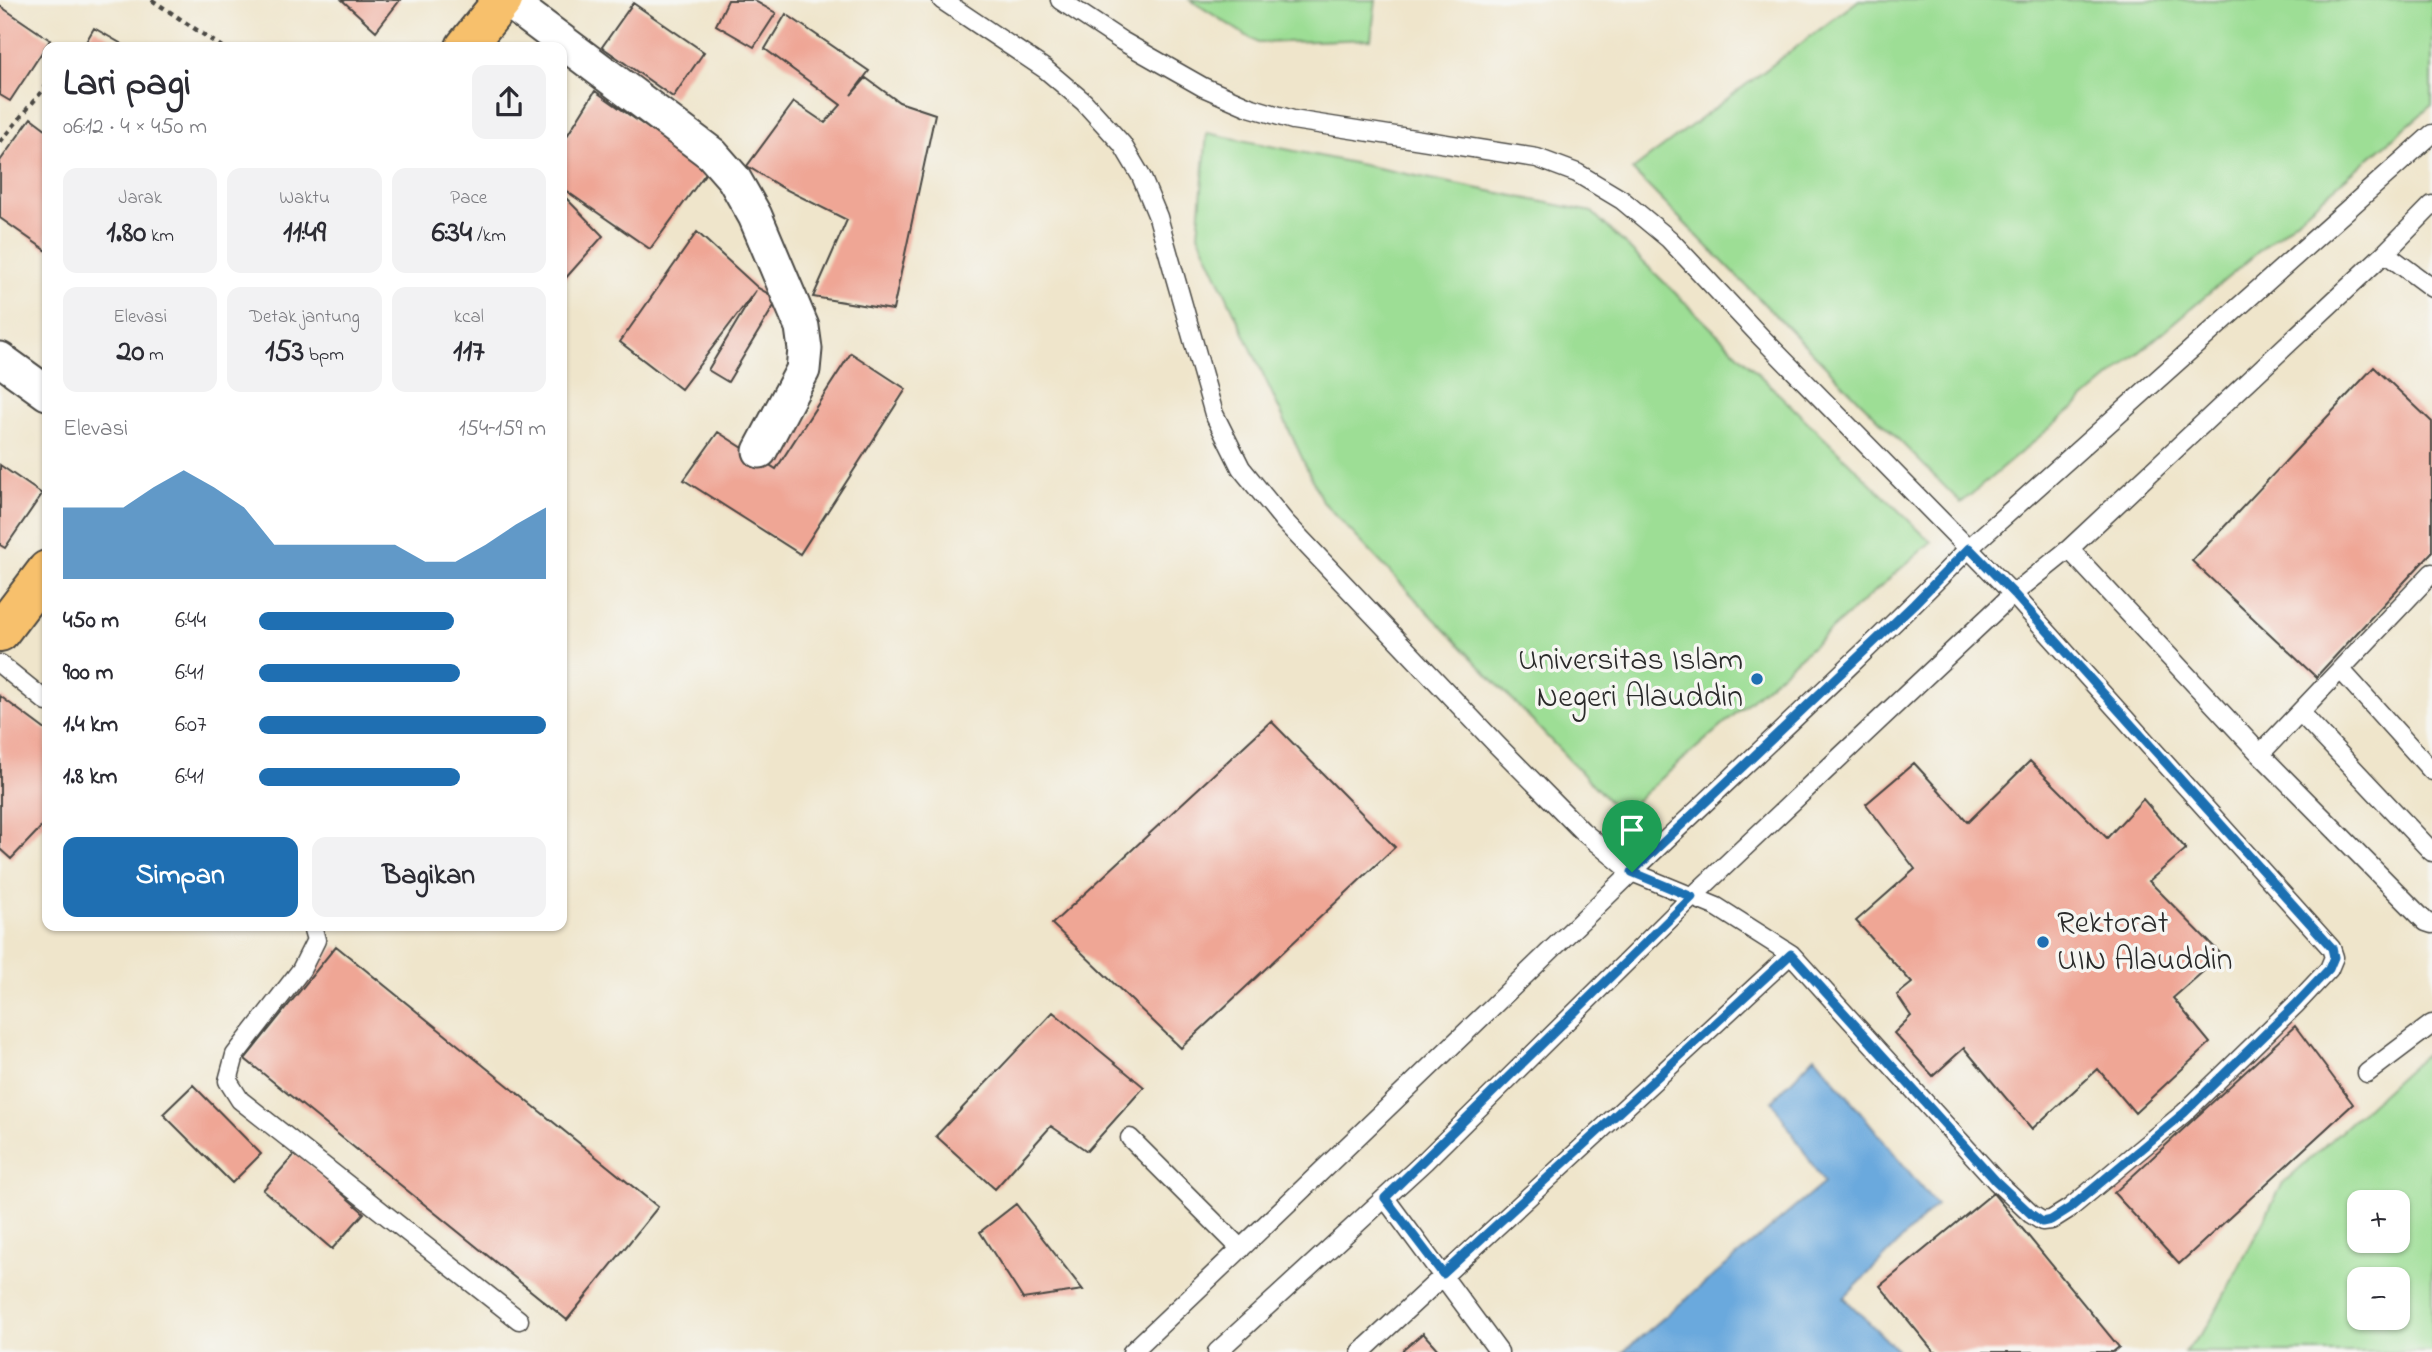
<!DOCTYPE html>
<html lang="id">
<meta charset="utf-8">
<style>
:root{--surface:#fff;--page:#f2f2f3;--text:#2b2b33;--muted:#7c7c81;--accent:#1f6fb2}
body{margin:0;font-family:"Indie Flower",sans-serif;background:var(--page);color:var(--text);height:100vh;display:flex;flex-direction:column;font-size:26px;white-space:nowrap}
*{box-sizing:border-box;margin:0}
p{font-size:23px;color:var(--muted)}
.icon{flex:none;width:38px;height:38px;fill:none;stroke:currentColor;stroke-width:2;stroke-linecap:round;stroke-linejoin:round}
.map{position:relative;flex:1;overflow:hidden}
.drawer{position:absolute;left:42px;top:42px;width:525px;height:889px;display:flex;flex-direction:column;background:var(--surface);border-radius:14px;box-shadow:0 2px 5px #0004}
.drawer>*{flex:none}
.tools{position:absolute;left:2347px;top:1190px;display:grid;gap:14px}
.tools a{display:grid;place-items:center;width:63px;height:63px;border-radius:14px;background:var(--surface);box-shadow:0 2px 5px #0004;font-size:35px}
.pin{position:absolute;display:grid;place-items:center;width:60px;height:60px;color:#fff;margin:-72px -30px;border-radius:50% 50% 50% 0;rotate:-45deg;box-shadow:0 0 7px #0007}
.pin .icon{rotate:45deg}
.round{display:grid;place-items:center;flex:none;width:74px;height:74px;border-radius:14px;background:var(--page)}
.headline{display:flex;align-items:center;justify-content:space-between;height:119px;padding:0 21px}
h1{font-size:38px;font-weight:700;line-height:52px}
.figures{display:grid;grid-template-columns:repeat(3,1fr);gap:10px;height:119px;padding:7px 21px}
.figures div{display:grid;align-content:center;border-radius:14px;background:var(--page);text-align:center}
.figures b{font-size:30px;font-weight:700}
.figures small{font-size:19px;font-weight:400}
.figures p{font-size:19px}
.chart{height:196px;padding:14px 21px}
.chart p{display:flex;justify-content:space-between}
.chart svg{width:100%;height:126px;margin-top:7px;fill:var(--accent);opacity:.7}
.cta{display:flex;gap:14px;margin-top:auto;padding:14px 21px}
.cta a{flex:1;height:80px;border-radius:14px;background:var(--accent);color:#fff;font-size:28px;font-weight:700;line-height:80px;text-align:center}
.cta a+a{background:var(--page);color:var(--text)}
ul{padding:0 21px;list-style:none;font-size:23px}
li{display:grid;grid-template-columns:112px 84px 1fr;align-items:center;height:52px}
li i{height:18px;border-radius:9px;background:var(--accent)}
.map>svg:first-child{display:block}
.green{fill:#9dde95;stroke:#648460;stroke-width:2;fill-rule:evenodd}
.water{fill:#6aa9dd;stroke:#4a6a84;stroke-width:2}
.building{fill:#efa695}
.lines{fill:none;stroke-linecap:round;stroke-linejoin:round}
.lane-casing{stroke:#484743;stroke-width:21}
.street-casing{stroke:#484743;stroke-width:37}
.primary-casing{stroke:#484743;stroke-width:42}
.path{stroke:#484743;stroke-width:4.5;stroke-dasharray:5 5;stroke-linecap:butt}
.lane{stroke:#fff;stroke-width:18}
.street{stroke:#fff;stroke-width:33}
.primary{stroke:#f7c06c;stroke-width:38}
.route-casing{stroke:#fff;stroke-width:14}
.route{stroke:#1f6fb2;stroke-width:9}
.poi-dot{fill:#1f6fb2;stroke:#f6f6f2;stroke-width:2.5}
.labels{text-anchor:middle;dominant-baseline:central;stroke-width:7;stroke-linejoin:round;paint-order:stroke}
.poi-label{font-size:32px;fill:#2b2b2b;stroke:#f6f6f2;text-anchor:end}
</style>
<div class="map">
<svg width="2432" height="1352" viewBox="0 0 2432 1352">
<rect width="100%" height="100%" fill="#f6f6f2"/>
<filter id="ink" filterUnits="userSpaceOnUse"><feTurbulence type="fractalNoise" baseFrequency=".0143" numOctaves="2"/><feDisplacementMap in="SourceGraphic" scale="14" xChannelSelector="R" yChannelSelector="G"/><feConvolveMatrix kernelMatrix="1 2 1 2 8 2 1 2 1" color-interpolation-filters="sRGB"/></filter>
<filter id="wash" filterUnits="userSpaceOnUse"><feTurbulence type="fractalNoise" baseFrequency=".00686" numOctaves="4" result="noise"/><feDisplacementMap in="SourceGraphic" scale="28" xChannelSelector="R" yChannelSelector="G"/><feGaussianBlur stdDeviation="1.57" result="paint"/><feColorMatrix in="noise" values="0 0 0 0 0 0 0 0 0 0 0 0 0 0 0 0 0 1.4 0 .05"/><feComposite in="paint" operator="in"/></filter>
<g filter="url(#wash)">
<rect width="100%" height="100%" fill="#efe5cb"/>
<!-- green -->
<path class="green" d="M1190,0H1376L1371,39L1258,43Z
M1859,0H2432V105L1961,503L1632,170Z
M1207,133L1592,212L1931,542L1621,814L1322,501L1198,234Z
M2432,1048V1352H2184L2208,1326L2283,1183ZM2398,1202V1241H2359V1202ZM2398,1279V1318H2359V1279Z"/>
<!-- water -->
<path class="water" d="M1815,1056L1936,1205L1844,1298L1899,1352H1623L1824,1183L1772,1101Z"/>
<g id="blocks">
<!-- building -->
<path class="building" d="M342,0H400L376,31Z
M728,0H753L776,13L754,47L716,25Z
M633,3L704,52L673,97L602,47Z
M0,6L50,40L10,101L0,95Z
M786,14L869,71L851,95L866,78L899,102L935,114L893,310L813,297L847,220L781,187L747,166L794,102L825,123L841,105L765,49Z
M94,28L127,47H83Z
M595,91L708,170L650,249L562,188V144Z
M31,118L47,130V251L0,218V161Z
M562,194L603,236L564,280L562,278Z
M697,232L758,288L778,299L728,382L708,370L756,290L681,389L620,342Z
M851,353L906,389L800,554L684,480L718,432L776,469Z
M2374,367L2432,422V552L2316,677L2192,561Z
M0,465L42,494L5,548L0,545Z
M0,696L47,731V821L11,859L0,849Z
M1271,721L1395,847L1181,1048L1052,924Z
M2030,761L2107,838L2143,799L2186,849L2149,881L2222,955L2173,998L2210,1043L2135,1113L2098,1069L2032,1129L1964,1048L1933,1076L1894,1033L1911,1016L1897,995L1912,983L1856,921L1915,869L1866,804L1914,763L1968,822Z
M336,946L658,1207L567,1320L245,1059Z
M1053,1012L1144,1087L1087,1151L1051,1126L995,1189L936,1136Z
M2295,1026L2353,1104L2179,1264L2114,1193Z
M193,1085L261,1154L232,1183L163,1114Z
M296,1153L364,1213L332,1249L263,1190Z
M1993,1193L2119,1347L2113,1352H1934L1880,1286Z
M1016,1204L1083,1290L1023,1299L980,1232Z
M1423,1333L1440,1352H1401Z"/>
</g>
</g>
<g filter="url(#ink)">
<use href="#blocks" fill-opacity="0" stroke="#484743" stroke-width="2"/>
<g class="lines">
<defs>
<path id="lane" d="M942,0L1045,69L1084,102L1122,144L1141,176L1158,217L1214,414L1241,468L1285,522L1497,745L1582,831L1632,872L1717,907L1791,954L1996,1181L2031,1214L2042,1221L2051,1220L2070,1208L2184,1113L2295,1005L2329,969L2334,957L2331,948L2013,594L1761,337L1669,239L1622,200L1577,173L1537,158L1293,120L1249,107L1203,87L1122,41L1060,0
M2385,253L2432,288
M2069,549L2260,754L2426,922L2432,924
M0,664L47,702
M2341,670L2432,771
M2300,712L2432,852
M2260,754L2432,573
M312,926L316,940L301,970L235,1055L228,1081L240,1100L519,1320
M2367,1073L2432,1024
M1130,1138L1241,1249
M1385,1198L1499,1352
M1132,1352C1300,1193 1466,1032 1633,871C1745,764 1860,659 1969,548L2432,134
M1217,1352L1425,1161L1692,897L1823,773L2013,594L2069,549L2385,253L2432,205
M1361,1352L1791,954"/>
<path id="street" d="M507,0L712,154L734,179L755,216L802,327L805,349L803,370L760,451
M0,359L47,393"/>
<path id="primary" d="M465,47L503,0
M0,632L47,570"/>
</defs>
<!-- lane casing -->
<use href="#lane" class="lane-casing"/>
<!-- street casing -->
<use href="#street" class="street-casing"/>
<!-- primary casing -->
<use href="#primary" class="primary-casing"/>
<!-- path -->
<path class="path" d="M152,0L222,47
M0,142L47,85"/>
<!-- lane -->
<use href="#lane" class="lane"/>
<!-- street -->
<use href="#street" class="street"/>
<!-- primary -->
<use href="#primary" class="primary"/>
</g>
</g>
<g class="lines" filter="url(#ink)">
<defs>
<path id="route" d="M1969,548L2014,594L2332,948L2334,957L2329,969L2295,1005L2184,1113L2070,1208L2051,1220L2042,1222L2031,1214L1996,1181L1791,954L1443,1274L1385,1198L1692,897L1632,872L1914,604Z"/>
</defs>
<!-- route casing -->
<use href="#route" class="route-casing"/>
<!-- route -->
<use href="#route" class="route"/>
</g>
<!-- markers -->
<g class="poi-dot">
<circle cx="1757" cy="679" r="7"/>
<circle cx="2043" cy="942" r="7"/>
</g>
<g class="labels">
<!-- poi labels -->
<g class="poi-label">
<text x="1743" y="661">Universitas Islam<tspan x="1743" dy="37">Negeri Alauddin</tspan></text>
<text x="2057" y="924" text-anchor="start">Rektorat<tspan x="2057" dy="37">UIN Alauddin</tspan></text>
</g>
</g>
</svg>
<div class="tools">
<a>+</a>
<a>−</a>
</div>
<div class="pin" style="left:1632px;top:872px;background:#1e9e55"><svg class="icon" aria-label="arrive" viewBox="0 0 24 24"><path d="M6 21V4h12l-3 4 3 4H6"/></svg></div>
<section class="drawer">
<div class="headline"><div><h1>Lari pagi</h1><p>06:12 · 4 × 450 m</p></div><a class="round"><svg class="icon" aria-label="share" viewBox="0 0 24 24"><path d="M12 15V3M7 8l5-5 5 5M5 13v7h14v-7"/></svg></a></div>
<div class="figures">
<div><p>Jarak</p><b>1.80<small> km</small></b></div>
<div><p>Waktu</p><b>11:49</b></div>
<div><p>Pace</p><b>6:34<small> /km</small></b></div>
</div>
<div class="figures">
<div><p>Elevasi</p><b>20<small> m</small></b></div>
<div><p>Detak jantung</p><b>153<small> bpm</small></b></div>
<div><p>kcal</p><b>117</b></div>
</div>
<div class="chart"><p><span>Elevasi</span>154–159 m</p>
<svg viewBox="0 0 160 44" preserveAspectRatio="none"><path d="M0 44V19L10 19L20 19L30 12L40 6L50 12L60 19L70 32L80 32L90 32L100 32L110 32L120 38L130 38L140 32L150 25L160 19V44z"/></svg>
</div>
<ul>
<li><b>450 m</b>6:44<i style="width:68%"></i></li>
<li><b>900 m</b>6:41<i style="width:70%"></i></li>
<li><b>1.4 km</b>6:07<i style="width:100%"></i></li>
<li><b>1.8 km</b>6:41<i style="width:70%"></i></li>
</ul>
<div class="cta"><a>Simpan</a><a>Bagikan</a></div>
</section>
</div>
